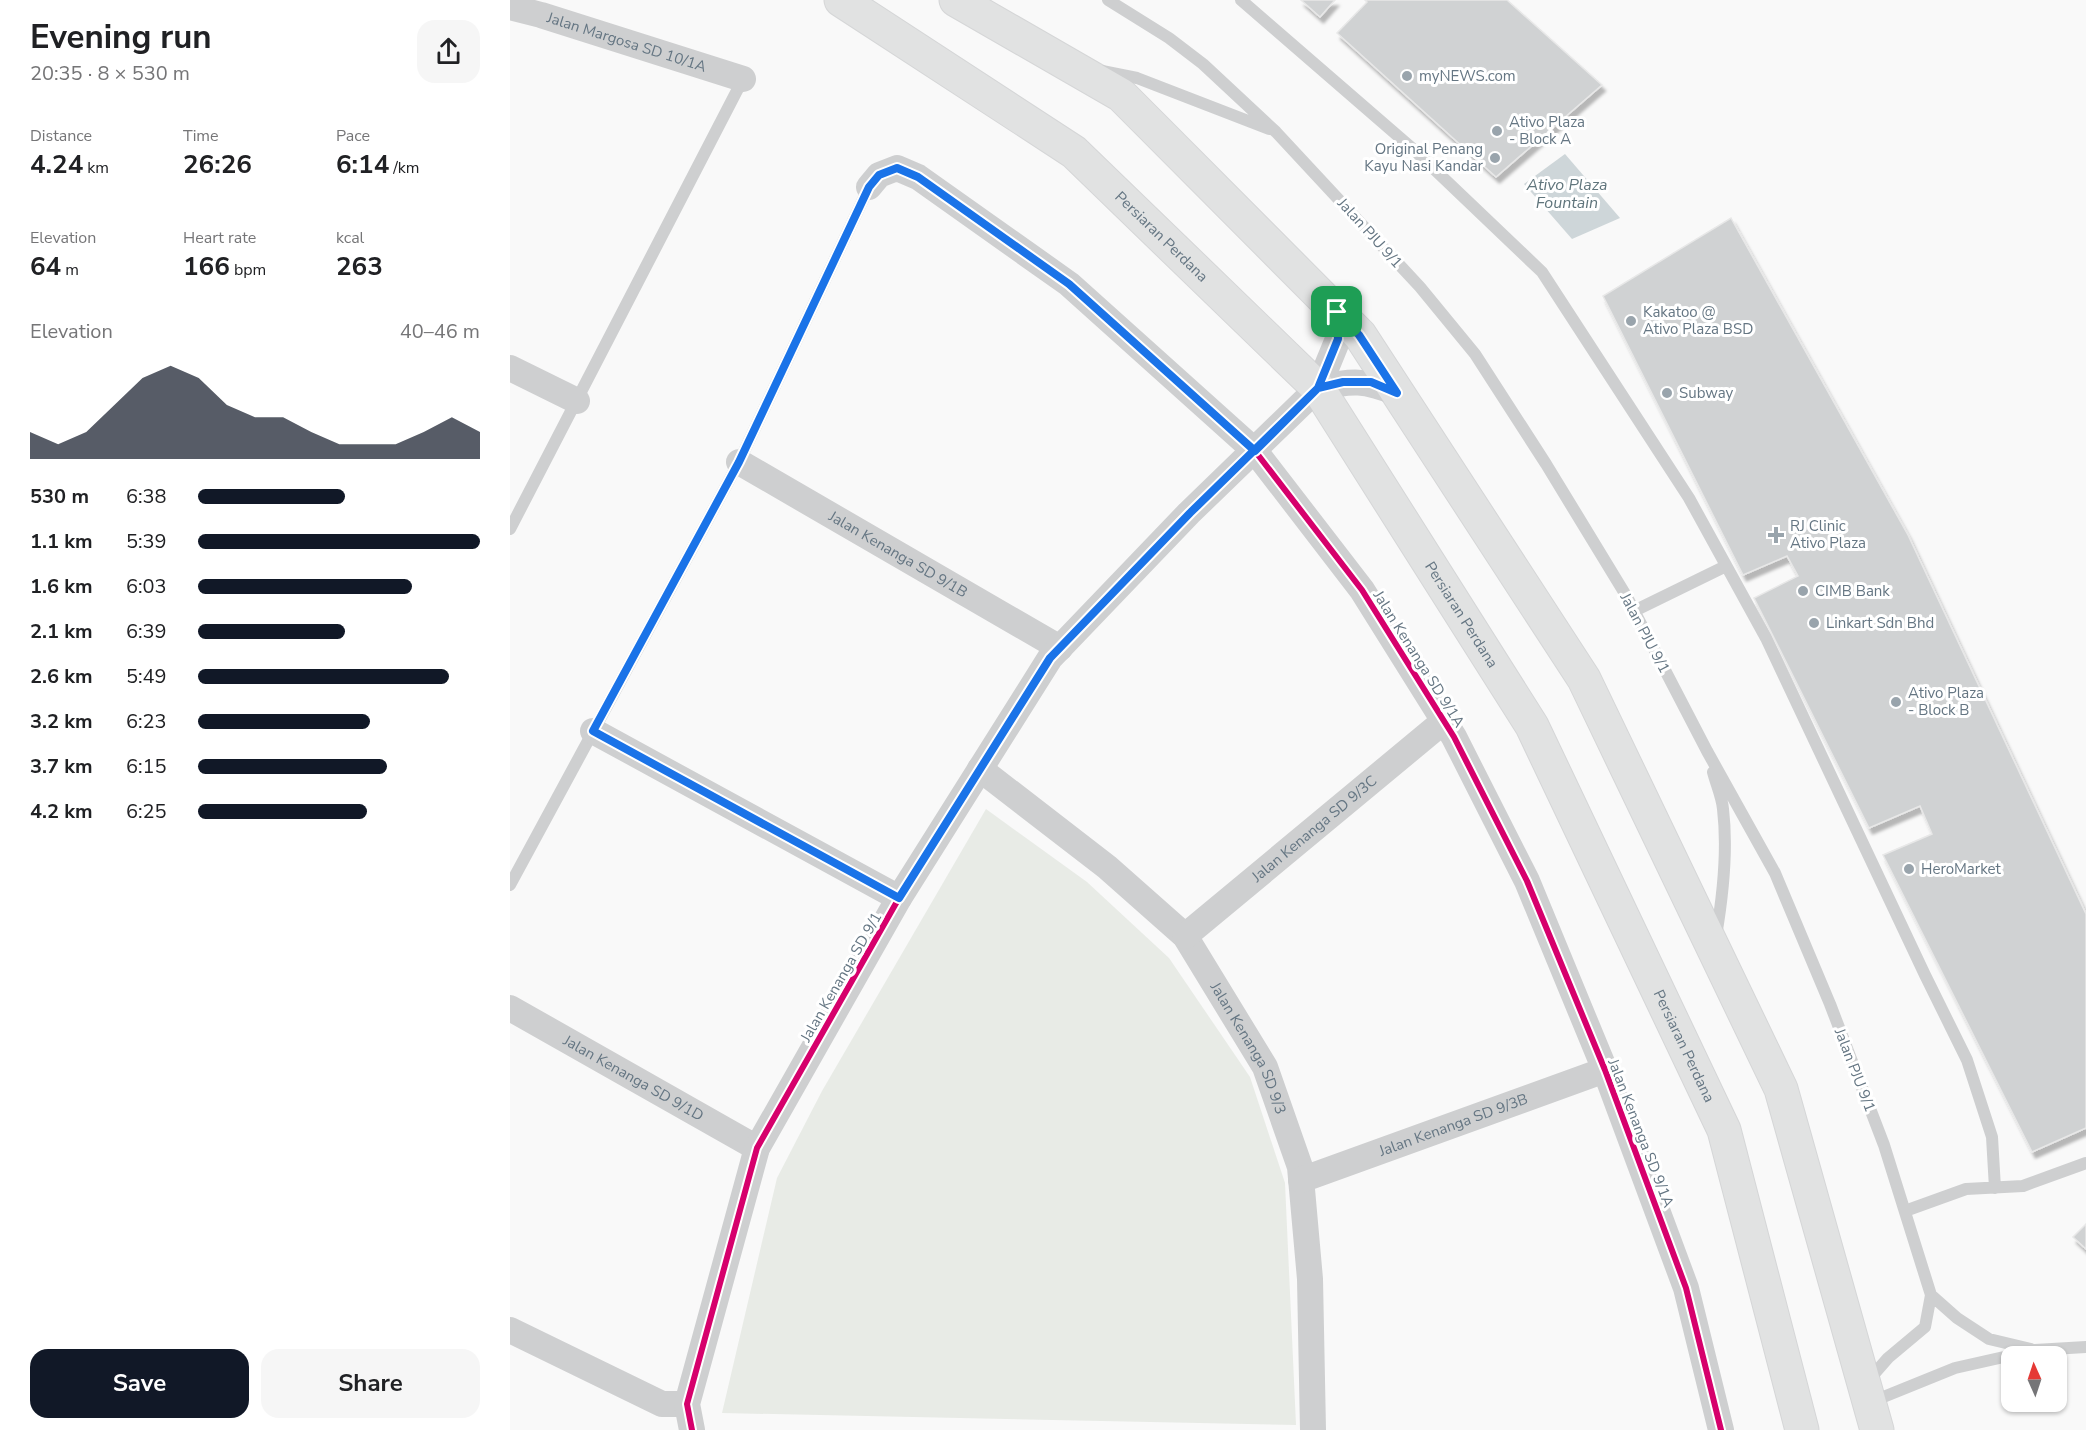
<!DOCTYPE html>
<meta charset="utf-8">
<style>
:root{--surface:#fff;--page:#f6f6f6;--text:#202124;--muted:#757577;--accent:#111827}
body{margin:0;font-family:"Nunito Sans",sans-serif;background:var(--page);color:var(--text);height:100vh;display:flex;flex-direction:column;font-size:22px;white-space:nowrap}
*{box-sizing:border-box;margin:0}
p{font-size:20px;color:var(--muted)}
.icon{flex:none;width:33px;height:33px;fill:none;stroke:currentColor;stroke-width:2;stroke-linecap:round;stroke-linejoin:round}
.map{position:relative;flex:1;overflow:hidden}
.drawer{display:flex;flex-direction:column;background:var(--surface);width:510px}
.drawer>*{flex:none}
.needle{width:39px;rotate:357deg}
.controls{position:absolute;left:1491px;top:1346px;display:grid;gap:12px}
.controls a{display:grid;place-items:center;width:66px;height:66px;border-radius:12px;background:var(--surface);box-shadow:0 2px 4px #0004;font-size:30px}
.pin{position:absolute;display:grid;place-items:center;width:51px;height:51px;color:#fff;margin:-26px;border-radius:12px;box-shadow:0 3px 9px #0006}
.round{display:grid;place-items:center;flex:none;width:63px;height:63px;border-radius:18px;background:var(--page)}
.head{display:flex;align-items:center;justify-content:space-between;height:102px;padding:0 30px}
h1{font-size:33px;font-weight:700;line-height:45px}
.stats{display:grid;grid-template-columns:repeat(3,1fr);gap:9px;height:102px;padding:6px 30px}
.stats div{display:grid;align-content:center}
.stats b{font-size:26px;font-weight:700}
.stats small{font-size:16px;font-weight:400}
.stats p{font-size:16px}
.chart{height:168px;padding:12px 30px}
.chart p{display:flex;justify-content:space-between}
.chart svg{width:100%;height:108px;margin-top:6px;fill:var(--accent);opacity:.7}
.cta{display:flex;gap:12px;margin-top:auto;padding:12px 30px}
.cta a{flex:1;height:69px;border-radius:18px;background:var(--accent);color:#fff;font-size:24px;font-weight:700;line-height:69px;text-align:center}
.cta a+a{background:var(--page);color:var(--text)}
ul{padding:0 30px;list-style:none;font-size:20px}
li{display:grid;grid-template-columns:96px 72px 1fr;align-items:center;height:45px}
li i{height:15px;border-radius:8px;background:var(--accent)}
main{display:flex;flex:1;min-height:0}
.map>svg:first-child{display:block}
.green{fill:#e8ebe6}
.water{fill:#ced6d9}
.building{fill:#d0d2d3;stroke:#e8e8e8;stroke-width:1.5;filter:url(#shadow)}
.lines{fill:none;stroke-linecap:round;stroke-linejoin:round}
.secondary-casing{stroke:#d5d6d7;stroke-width:35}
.lane{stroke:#cecfd0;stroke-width:12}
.street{stroke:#cecfd0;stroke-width:26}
.secondary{stroke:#e1e2e2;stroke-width:33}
.cycleway-casing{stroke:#fff;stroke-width:10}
.cycleway{stroke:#d6006c;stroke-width:6}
.route-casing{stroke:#fff;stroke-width:12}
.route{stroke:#1a73e8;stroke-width:8}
.poi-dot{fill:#99a4ac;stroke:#fff;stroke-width:2}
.labels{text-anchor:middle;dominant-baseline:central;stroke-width:6;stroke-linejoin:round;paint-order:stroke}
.street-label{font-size:15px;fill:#657683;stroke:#fff}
.poi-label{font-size:15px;fill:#657683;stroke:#fff;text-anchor:start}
.water-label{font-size:16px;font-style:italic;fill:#60757c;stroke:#fff}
</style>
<main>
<section class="drawer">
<div class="head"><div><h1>Evening run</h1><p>20:35 · 8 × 530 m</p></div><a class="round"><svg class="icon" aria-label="share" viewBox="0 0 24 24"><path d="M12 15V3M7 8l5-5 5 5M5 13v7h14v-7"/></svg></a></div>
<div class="stats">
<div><p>Distance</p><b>4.24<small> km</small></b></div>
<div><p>Time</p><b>26:26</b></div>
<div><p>Pace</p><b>6:14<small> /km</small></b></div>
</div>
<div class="stats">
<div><p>Elevation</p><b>64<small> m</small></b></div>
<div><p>Heart rate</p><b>166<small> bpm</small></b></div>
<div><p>kcal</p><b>263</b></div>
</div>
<div class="chart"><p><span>Elevation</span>40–46 m</p>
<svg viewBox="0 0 160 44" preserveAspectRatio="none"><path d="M0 44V33L10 38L20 33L30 22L40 11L50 6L60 11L70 22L80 27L90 27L100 33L110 38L120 38L130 38L140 33L150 27L160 33V44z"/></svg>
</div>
<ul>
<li><b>530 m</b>6:38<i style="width:52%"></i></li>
<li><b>1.1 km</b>5:39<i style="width:100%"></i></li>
<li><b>1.6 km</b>6:03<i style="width:76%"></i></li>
<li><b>2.1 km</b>6:39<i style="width:52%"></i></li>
<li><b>2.6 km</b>5:49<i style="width:89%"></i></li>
<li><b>3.2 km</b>6:23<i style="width:61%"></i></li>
<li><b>3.7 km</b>6:15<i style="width:67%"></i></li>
<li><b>4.2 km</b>6:25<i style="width:60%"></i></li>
</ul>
<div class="cta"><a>Save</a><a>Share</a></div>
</section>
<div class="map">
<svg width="1576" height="1430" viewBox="0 0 1576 1430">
<defs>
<filter id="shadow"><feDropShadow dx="3.5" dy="6" stdDeviation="1.5" flood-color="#0004"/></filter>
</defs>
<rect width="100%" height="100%" fill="#f9f9f9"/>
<!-- green -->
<path class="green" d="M476,809L577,882L659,958L740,1077L775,1183L786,1425L212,1413L267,1178L312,1091Z"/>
<!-- water -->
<path class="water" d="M1055,154L1110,218L1062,239L1014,184Z"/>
<!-- building -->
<path class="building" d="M791,0H825L810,17Z
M855,0H997L1092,85L986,177L827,33L857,2Z
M1221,218L1398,535L1576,914V1128L1522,1152L1373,855L1422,834L1410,806L1359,828L1244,598L1288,576L1277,556L1233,575L1093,296Z
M1576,1224V1249L1563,1237Z"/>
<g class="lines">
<defs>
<g id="secondary">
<path id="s7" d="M331,0L564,152L808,388L1022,726L1214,1130L1292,1430"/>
<path d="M446,0L611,95L850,335L1074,679L1271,1089L1367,1430"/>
</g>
</defs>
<!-- secondary casing -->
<use href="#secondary" class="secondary-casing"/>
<!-- lane -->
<path class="lane" d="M598,0L659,38L693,64L766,132L910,287L965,354L1036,464L1117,597L1197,751L1265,873L1320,1004L1374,1145L1421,1295L1415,1327L1378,1358L1357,1382
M731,0L903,149L1032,272L1179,498L1256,638L1415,975L1457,1060L1482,1137L1485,1188
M592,71L627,78L759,129
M0,529L233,79
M1124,611L1216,566
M1203,772C1206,784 1212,797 1213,809C1218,851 1213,895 1206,936
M0,885L229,462L359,187
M1395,1211L1456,1189L1513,1186L1576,1163
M1421,1295L1447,1318L1479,1339L1521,1349
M1361,1402L1445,1368L1525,1350L1576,1347"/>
<!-- street -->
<g class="street">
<path id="s1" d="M0,7L31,15L233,79"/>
<path d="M359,187L369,175L387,168L408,177L559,284L745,451L852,590L944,737L1017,881L1095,1070L1176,1288L1211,1430"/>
<path d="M0,368L67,401"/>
<path d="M808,388C843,380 854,380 887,393"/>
<path id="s2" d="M229,462L550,648"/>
<path d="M83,731L389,898"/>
<path id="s3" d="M470,769L597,867L675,936L755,1067L790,1167L800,1279L803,1430"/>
<path id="s4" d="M675,936L934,721"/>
<path id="s5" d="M0,1008L247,1148"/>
<path id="s6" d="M791,1180L1095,1070"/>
<path d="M0,1330L152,1404H177"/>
<path d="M182,1430L177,1404L247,1148L389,898L540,658L679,513L808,388L828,339L827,312"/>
</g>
<!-- secondary -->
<use href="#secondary" class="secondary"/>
<defs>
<path id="cycleway" d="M359,187L369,175L387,168L408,177L559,284L745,451L852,590L944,737L1017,881L1095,1070L1176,1288L1211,1430
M182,1430L177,1404L247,1148L389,898L540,658L679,513L808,388L828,339L827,312"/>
</defs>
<!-- cycleway casing -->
<use href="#cycleway" class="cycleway-casing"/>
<!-- cycleway -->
<use href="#cycleway" class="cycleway"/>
</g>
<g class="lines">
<defs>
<path id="route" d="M827,312L828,339L808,388L680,513L540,658L389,898L83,731L229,462L359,187L369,175L387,168L408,177L559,284L745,451L808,388L833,382H861L887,393L849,335L827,312"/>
</defs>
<!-- route casing -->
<use href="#route" class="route-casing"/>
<!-- route -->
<use href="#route" class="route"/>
</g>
<!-- markers -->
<g class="poi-dot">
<circle cx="897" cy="76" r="6"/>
<circle cx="987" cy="131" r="6"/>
<circle cx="985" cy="158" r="6"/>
<circle cx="1121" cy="321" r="6"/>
<circle cx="1157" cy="393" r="6"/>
<path d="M1263 526h6v6h6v6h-6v6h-6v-6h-6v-6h6z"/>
<circle cx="1293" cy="591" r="6"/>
<circle cx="1304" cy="623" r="6"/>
<circle cx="1386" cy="702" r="6"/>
<circle cx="1399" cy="869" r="6"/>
</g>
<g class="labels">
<!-- street labels -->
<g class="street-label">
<text stroke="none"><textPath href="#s1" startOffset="122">Jalan Margosa SD 10/1A</textPath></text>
<text transform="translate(860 233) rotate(48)">Jalan PJU 9/1</text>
<text stroke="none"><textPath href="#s7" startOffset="400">Persiaran Perdana</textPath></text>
<text stroke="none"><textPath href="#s2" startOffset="184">Jalan Kenanga SD 9/1B</textPath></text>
<text stroke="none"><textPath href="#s7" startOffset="886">Persiaran Perdana</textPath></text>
<text transform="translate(1135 633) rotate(62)">Jalan PJU 9/1</text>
<text transform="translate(909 659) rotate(58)">Jalan Kenanga SD 9/1A</text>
<text stroke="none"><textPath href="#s4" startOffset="168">Jalan Kenanga SD 9/3C</textPath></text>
<text transform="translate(331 977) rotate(-60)">Jalan Kenanga SD 9/1</text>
<text stroke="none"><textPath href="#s7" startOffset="1372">Persiaran Perdana</textPath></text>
<text stroke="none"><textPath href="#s3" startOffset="394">Jalan Kenanga SD 9/3</textPath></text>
<text transform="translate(1345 1070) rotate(69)">Jalan PJU 9/1</text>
<text stroke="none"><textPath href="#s5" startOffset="142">Jalan Kenanga SD 9/1D</textPath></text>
<text stroke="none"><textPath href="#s6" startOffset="162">Jalan Kenanga SD 9/3B</textPath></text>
<text transform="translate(1131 1133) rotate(69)">Jalan Kenanga SD 9/1A</text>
</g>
<!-- poi labels -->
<g class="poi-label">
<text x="909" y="76">myNEWS.com</text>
<text x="999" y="122">Ativo Plaza<tspan x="999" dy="17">- Block A</tspan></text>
<text x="973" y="149" text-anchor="end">Original Penang<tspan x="973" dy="17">Kayu Nasi Kandar</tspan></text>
<text x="1133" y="312">Kakatoo @<tspan x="1133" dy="17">Ativo Plaza BSD</tspan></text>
<text x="1169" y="393">Subway</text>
<text x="1280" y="526">RJ Clinic<tspan x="1280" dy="17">Ativo Plaza</tspan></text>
<text x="1305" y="591">CIMB Bank</text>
<text x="1316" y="623">Linkart Sdn Bhd</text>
<text x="1398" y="693">Ativo Plaza<tspan x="1398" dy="17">- Block B</tspan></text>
<text x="1411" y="869">HeroMarket</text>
</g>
<!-- water labels -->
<g class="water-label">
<text x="1057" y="185">Ativo Plaza<tspan x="1057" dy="18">Fountain</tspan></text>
</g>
</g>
</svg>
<div class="controls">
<a><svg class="needle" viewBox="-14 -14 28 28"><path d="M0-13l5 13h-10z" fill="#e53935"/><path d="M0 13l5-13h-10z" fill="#757577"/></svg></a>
</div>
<div class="pin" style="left:827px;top:312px;background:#1e9e55"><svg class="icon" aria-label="arrive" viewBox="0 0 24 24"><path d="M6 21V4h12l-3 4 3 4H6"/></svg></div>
</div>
</main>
